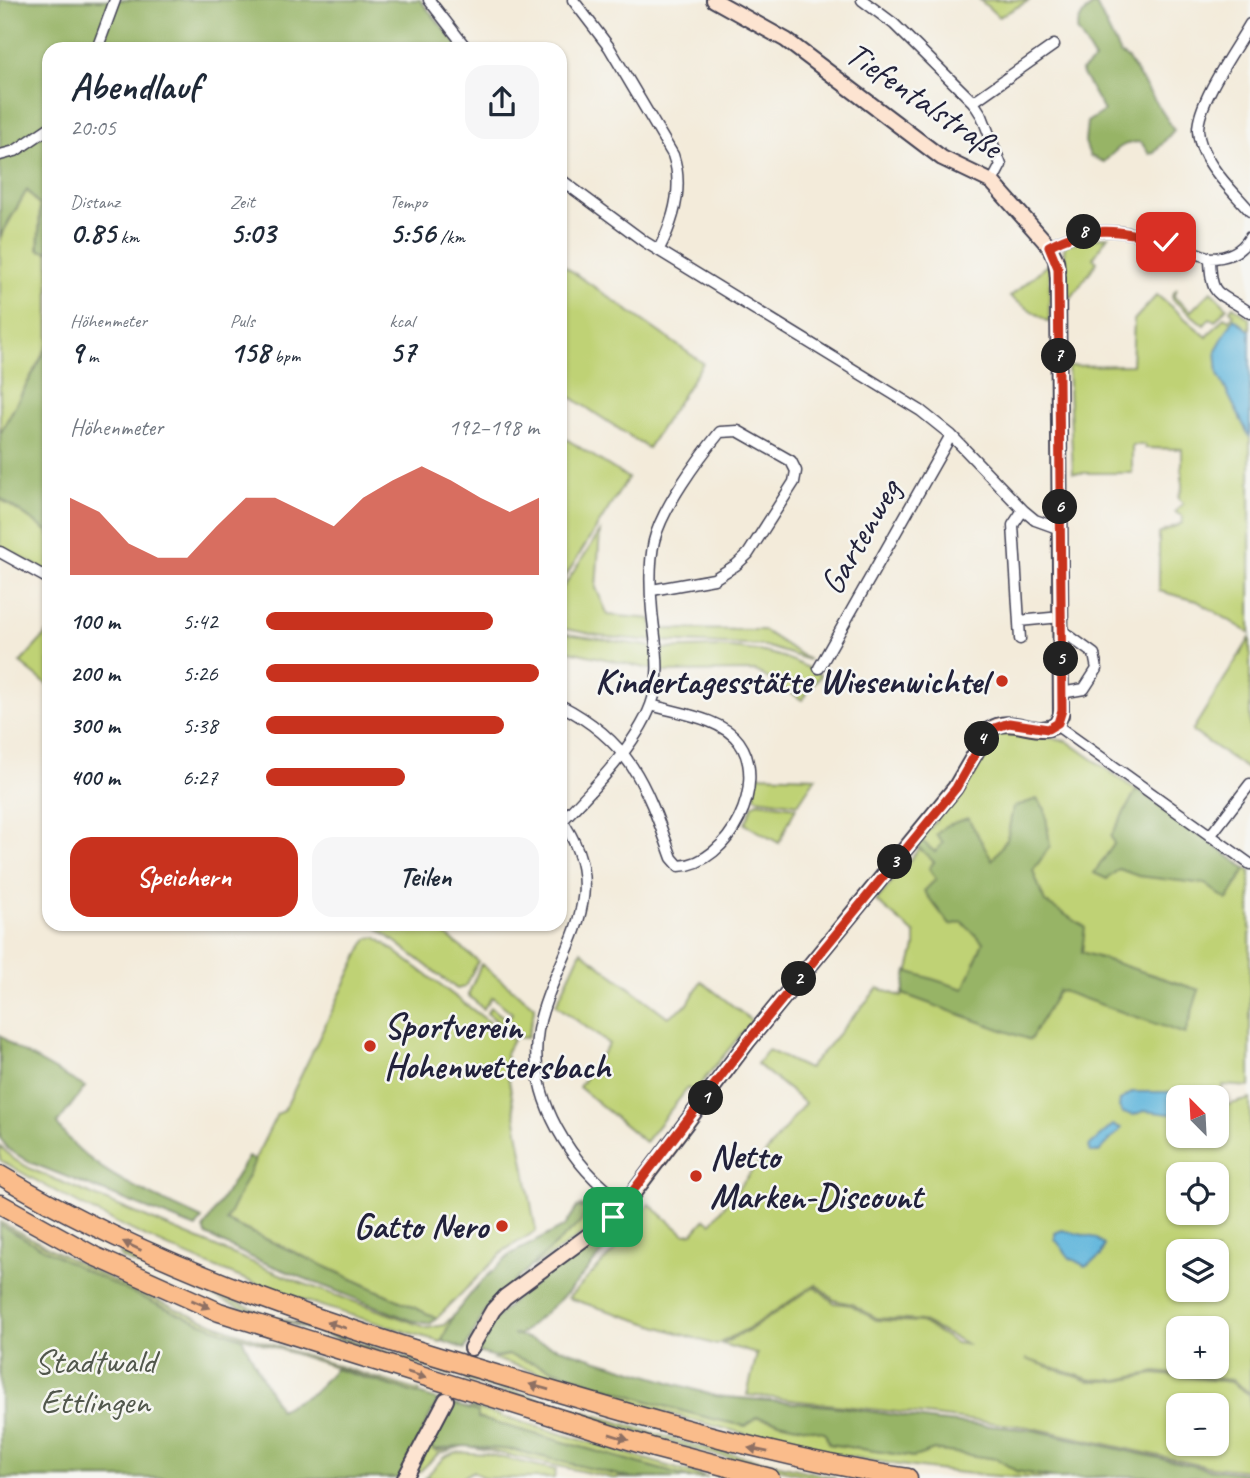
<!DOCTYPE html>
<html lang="de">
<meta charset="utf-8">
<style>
:root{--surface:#fff;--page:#f6f6f7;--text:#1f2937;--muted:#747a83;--accent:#c8321e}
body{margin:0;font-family:Caveat,sans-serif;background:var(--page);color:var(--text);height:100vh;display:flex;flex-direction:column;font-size:26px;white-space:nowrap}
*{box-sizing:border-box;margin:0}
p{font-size:23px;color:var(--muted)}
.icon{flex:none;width:38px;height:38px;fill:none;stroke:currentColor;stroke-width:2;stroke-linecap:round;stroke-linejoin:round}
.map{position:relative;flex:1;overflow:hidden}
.drawer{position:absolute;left:42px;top:42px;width:525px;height:889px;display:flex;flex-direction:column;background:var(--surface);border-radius:21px;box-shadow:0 2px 5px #0004}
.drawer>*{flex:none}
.needle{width:46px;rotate:336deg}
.tools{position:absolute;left:1166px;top:1085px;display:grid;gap:14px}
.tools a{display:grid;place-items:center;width:63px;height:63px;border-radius:14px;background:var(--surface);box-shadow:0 2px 5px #0004;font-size:35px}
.pin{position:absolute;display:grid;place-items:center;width:60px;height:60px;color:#fff;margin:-30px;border-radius:14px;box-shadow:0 4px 10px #0006}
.km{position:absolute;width:35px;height:35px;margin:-18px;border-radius:50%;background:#222;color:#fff;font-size:19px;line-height:35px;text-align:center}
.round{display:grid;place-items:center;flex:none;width:74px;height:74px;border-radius:21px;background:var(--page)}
.summary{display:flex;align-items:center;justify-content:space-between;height:119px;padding:0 28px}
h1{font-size:38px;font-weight:600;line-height:52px}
.figures{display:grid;grid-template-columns:repeat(3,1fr);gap:10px;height:119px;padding:7px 28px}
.figures div{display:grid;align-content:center}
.figures b{font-size:30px;font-weight:600}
.figures small{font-size:19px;font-weight:400}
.figures p{font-size:19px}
.chart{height:196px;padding:14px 28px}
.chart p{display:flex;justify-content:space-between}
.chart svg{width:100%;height:126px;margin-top:7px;fill:var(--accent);opacity:.7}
.button{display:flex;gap:14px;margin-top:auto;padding:14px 28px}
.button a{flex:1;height:80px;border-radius:21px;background:var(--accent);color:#fff;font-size:28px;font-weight:600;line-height:80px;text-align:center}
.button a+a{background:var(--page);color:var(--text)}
ul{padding:0 28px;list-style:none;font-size:23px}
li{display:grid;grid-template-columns:112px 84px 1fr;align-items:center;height:52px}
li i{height:18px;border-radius:9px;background:var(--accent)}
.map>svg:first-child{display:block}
.green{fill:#bfd275;stroke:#707a58;stroke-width:2;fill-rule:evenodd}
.forest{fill:#97b466;stroke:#5c6b50;stroke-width:2}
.water{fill:#5eb5db;stroke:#406c8b;stroke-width:2}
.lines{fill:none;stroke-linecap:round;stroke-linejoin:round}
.street-casing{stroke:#414053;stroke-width:13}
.secondary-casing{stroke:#414053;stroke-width:18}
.highway-casing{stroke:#414053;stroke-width:21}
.street{stroke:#fff;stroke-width:10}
.secondary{stroke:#fde4d1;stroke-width:14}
.highway{stroke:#fabc8b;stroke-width:18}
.oneway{fill:#8e6f63}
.route-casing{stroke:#fff;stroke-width:14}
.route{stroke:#c8321e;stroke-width:9}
.poi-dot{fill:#c8321e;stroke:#f6f6f2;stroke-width:2.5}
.labels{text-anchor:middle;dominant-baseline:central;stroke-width:5;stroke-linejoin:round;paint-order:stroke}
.street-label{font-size:35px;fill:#22223b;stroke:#f6f6f2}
.poi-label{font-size:35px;font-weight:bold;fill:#22223b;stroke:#f6f6f2;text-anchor:end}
.park-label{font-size:35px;fill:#51574c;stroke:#f6f6f2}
</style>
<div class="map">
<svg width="1250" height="1478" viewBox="0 0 1250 1478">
<rect width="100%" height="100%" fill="#f6f6f2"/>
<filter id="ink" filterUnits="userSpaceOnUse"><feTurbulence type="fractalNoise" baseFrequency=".0143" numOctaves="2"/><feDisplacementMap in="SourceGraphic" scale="14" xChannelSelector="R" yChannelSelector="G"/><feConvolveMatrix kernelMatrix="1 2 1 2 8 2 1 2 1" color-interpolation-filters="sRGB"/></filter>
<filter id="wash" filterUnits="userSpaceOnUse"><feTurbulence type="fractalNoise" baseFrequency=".00686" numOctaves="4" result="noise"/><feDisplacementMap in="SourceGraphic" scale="28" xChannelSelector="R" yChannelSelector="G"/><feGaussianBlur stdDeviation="1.57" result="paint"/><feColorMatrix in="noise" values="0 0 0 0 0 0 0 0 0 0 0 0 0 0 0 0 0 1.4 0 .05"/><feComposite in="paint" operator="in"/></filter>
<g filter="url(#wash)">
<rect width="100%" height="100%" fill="#f3ebda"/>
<!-- green -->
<path class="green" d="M980,0H1030L999,17Z
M27,190L40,206L38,250L49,252V343L0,433V238Z
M1108,236L1093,258L1097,262L1071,298L1066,295L1064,250L1066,244Z
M560,263L703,363L648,448L560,390Z
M1048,264L1050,270L1049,322L1010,297Z
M1177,289L1174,297L1191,311L1211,291L1227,307L1215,321L1210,318L1204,325L1173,300L1172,295Z
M1157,295L1207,337L1224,317L1229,320L1234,314L1230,310L1233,306L1250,319V633L1197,601L1159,591V534L1182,523L1183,517L1175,512L1183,504L1178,497L1182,489V449L1145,448V445H1132V473H1073L1068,366L1132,365L1134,320Z
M560,435L628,478L560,585Z
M0,499L49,532V573L0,546Z
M600,532L596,588L608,615L651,619L654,641L608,637L560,628V592Z
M660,629L763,630L809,660L765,646L660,641Z
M49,631V686L20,663Z
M560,633L653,647L655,670L560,649Z
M1250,638V771L1192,731Z
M716,647C761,650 782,652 821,675L802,700L756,671L662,672L661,649Z
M1010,730L1067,741L1250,871V1087L1223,1085L1216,1108L1250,1099V1393L1232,1380L1156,1372L1118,1380L1089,1379L1026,1359L1089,1381H1119L1154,1374L1231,1382L1250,1395V1471L1205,1466L1029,1427L747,1395L757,1354L722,1344L753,1328L815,1286L834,1303L851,1305L876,1320L921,1322L956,1343L969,1345L921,1321L876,1318L852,1304L834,1300L816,1284L751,1327L716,1345L568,1298L623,1242L649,1204L684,1234L693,1233L705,1219L711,1223L805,1103L757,1064L768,1050L808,1069L878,988L902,997L915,947V934L876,901L919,849L916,845L969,781L991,737ZM1178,1097H1216V1136H1178ZM1178,1174H1216V1213H1178ZM1178,1251H1216V1290H1178ZM1178,1328H1216V1367H1178ZM1178,1405H1216V1444H1178Z
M757,775L816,777L798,804L757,798L754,795Z
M758,802L796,807L779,843L745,824L753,805Z
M372,924H432L478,961L465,987L457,989Z
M376,937L513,1040L506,1053L508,1075L536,1231L505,1250L437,1318L225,1220L277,1114L284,1111L363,946L369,938Z
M581,951L668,1017L688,1004L701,981L752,1021L694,1092L688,1088L645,1142L579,1087L609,1044L556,1005Z
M481,964L535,1007L527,1038L516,1037L487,1013L490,1007L508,1020L512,1013L492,997L483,1009L468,995Z
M0,1146L15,1160L33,1170L299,1282L428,1328L444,1325L453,1316L441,1342C375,1322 308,1304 244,1279C159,1246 78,1206 0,1160Z
M605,1205L606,1213L583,1234L533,1267C547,1244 575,1236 586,1210L580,1206Z
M0,1222C58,1253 116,1284 177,1309C256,1342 338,1366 420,1391L419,1394L199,1323L88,1274L0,1225Z
M120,1253L263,1313L451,1372L450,1375L242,1308L121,1258Z
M508,1355C587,1379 665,1412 746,1426L756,1417L825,1432L829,1444L914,1457L934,1450L997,1459L1016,1471L1060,1478C937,1478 811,1452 692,1420C626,1401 560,1378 494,1359Z
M466,1376L693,1445L836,1478H817L699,1451L465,1380Z
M452,1404L431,1444L437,1451L463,1446L438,1454L413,1478L437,1425Z
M471,1407L708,1478H691L477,1418L470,1410Z
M472,1447L514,1450L630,1478H612Z
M456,1452L486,1454L556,1470L554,1478H483L473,1471L462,1478H425L444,1457Z"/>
<!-- forest -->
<path class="forest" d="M0,0H420L461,49H49V252L39,250L40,206L27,190L0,236Z
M1096,4L1120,54L1128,59L1174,130L1154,153L1149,154L1141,142C1122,142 1117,149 1104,162L1090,156L1085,142L1087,122L1104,111L1081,71L1095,60L1077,30C1079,18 1085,9 1096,4Z
M49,344V532L0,498V434Z
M1137,789L1246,869L1227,900L1205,884L1138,876L1119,869L1107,879L1094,873L1114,844L1111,836Z
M1037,799L1045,809L1050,846L1033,871L1045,902L1085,927L1082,952L1199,990L1185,1034L1059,990L1030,1040L903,994L907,971L964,989L983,942L962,922L950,925L924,891L936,879L929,868L934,862L916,845L921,840L935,852L943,843L936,835L945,826L968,818L992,860L1007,839L1013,807Z
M0,1035L14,1047L85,1087L57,1124C90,1173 150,1194 202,1219L196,1228L29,1162L8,1149L0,1138Z
M248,1157L255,1161L226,1221L437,1318L430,1324L410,1320L255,1259L206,1235L204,1228Z
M577,1207L586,1209L581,1222L490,1303L465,1349L442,1341L453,1316L478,1285L511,1254L565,1226Z
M0,1225C78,1269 157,1308 242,1338L279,1410L313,1393L335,1369L438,1400L399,1478H0Z
M610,1227L619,1234L567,1293L520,1335L513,1334L715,1396L840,1407L936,1421L1033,1430L1208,1469L1250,1474V1478L1119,1476L1060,1478L1016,1471L997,1459L934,1450L914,1457L829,1444L825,1432L757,1417L746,1426C665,1411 587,1379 508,1355L495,1357L477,1352L488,1326L515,1299Z
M452,1404L478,1412V1418L691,1478H630L514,1450L463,1446L433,1450L431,1444Z"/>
<!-- water -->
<path class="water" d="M1234,318L1250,331V438L1218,374L1216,350Z
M1133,1092H1194L1196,1097H1178V1115L1144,1111L1134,1115L1123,1113L1119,1107L1120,1100Z
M1113,1125L1121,1128L1119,1131L1099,1152H1090L1089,1146Z
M1062,1230L1096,1238L1104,1245L1101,1256L1085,1266L1070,1258L1055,1239V1233Z"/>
</g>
<g filter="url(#ink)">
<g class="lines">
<defs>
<path id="street" d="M429,0L467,49
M573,0L609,47L673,155C684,187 674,220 659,249
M862,0L894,24L973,102L982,116L1001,165L992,182
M1250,24C1235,50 1198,101 1198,130C1199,160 1232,190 1250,211
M97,49L115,0
M973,102L1054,45
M0,155L15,151L49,128
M560,179L645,242L921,411L951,435L1023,510L1035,520L1060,529
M1049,246C1104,215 1155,239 1210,258C1227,258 1241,252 1250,237
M1210,258C1211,302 1219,290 1250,313
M0,552L49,579
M1019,621L1061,617
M1061,630L1094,654L1097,669L1084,689L1061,693
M1020,639L1013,525L1023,510
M819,668L951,435
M560,705C632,742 646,786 672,858L679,866C729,864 769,783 739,742C722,718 677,713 651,705
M1056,725L1250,864
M560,818C619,899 552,955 538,1030C527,1098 571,1167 625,1204
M560,823C590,792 636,746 651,705C663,673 655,643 652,611C650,589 649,563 654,541C662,508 698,459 720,432L738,431L791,461L796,471L794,482L748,554L736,565L714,579L652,590
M1210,836L1250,784"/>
<path id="secondary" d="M471,1348L493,1310L505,1297L600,1227L625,1204L748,1041L955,788L989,730C1012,714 1035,738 1056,725L1061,715L1058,278L1056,260L1049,246L992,182L942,158L786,40L714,0
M405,1478L446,1400"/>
<path id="highway" d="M0,1175C167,1275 344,1329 529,1384C655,1421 778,1458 908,1478
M0,1204L94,1256L219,1312L654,1448L770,1478"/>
</defs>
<!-- street casing -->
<use href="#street" class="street-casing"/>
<!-- secondary casing -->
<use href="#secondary" class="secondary-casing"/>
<!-- highway casing -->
<use href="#highway" class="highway-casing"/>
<!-- street -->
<use href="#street" class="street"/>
<!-- secondary -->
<use href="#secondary" class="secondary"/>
<!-- highway -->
<use href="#highway" class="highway"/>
</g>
<!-- one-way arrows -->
<defs><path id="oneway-solid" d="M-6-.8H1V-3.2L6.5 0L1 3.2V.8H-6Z" transform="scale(1.75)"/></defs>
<g class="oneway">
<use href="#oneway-solid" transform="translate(132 1246) rotate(-154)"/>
<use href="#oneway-solid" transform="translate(201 1304) rotate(23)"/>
<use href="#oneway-solid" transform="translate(336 1325) rotate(-163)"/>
<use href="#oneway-solid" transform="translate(417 1375) rotate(17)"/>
<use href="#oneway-solid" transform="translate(539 1387) rotate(-164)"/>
<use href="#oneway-solid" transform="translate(619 1437) rotate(17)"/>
<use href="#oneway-solid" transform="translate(758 1450) rotate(-168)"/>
</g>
</g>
<g class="lines" filter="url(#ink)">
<defs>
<path id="route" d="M613,1217L748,1041L956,788L989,730L1009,723L1048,729L1058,723L1062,710L1058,268L1049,246C1088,224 1124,230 1166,242"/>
</defs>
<!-- route casing -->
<use href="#route" class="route-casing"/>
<!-- route -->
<use href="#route" class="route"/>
</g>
<!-- markers -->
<g class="poi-dot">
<circle cx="1002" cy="681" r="7"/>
<circle cx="370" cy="1046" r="7"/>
<circle cx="696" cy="1176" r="7"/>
<circle cx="502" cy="1226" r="7"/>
</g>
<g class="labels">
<!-- street labels -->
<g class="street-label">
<text transform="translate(924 100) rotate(34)">Tiefentalstraße</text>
<text transform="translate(860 537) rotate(-60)">Gartenweg</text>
</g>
<!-- poi labels -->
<g class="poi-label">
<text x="988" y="681">Kindertagesstätte Wiesenwichtel</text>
<text x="384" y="1026" text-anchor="start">Sportverein<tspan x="384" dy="40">Hohenwettersbach</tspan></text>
<text x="710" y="1156" text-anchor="start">Netto<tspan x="710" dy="40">Marken-Discount</tspan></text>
<text x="488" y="1226">Gatto Nero</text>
</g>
<!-- park labels -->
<g class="park-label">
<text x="95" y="1361">Stadtwald<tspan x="95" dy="40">Ettlingen</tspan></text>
</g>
</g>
</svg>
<div class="tools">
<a><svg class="needle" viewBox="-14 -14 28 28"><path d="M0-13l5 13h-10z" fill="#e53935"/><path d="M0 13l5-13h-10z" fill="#747a83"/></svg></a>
<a><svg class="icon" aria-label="locate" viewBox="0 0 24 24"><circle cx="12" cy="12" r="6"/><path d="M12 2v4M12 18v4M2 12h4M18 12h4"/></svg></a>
<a><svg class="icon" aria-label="layers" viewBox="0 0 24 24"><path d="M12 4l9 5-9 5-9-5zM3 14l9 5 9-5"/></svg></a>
<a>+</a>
<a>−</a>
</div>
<div class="pin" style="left:613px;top:1217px;background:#1e9e55"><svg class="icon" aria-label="arrive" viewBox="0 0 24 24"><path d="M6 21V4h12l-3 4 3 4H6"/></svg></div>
<div class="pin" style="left:1166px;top:242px;background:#d93025"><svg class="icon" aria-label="check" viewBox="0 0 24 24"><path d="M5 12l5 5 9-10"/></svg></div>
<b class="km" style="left:706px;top:1098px">1</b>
<b class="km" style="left:799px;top:979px">2</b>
<b class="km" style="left:895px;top:862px">3</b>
<b class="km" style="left:982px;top:739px">4</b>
<b class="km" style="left:1061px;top:659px">5</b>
<b class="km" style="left:1060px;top:507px">6</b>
<b class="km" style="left:1059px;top:356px">7</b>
<b class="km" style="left:1084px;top:232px">8</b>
<section class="drawer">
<div class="summary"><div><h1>Abendlauf</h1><p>20:05</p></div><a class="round"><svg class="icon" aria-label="share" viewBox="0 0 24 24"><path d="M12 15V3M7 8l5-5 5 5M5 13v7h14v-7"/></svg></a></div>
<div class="figures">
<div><p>Distanz</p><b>0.85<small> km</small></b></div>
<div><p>Zeit</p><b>5:03</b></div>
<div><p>Tempo</p><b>5:56<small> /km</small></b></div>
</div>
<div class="figures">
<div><p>Höhenmeter</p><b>9<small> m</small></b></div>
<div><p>Puls</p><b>158<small> bpm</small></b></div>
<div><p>kcal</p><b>57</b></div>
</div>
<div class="chart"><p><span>Höhenmeter</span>192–198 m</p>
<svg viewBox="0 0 160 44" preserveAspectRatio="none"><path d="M0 44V17L10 22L20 33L30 38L40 38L50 27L60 17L70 17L80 22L90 27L100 17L110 11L120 6L130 11L140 17L150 22L160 17V44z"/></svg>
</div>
<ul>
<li><b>100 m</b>5:42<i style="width:83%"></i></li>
<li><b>200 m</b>5:26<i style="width:100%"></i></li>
<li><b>300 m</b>5:38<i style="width:87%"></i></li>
<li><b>400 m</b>6:27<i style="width:51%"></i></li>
</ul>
<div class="button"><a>Speichern</a><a>Teilen</a></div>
</section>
</div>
